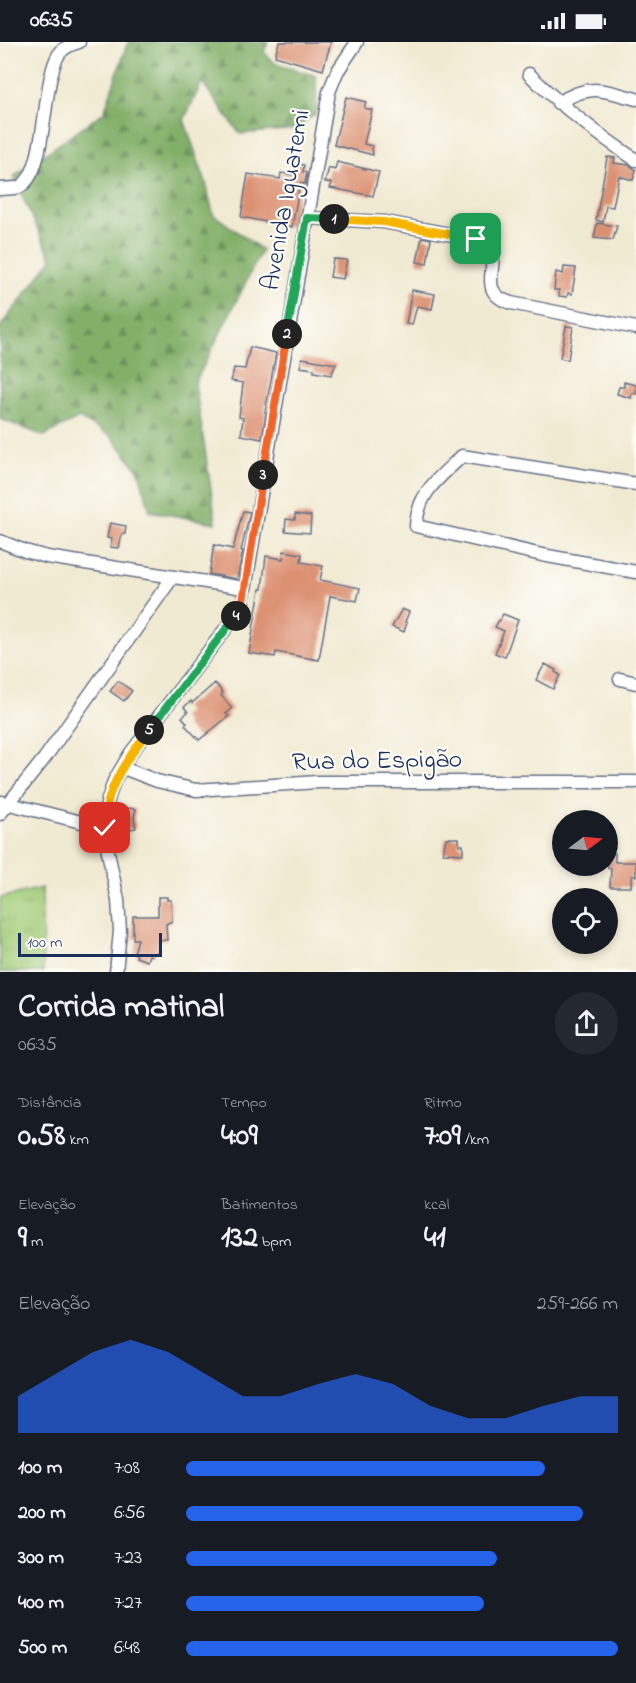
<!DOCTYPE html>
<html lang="pt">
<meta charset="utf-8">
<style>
:root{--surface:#171b24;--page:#242831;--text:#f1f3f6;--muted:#9ea1a6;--accent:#2563eb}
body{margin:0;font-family:"Indie Flower",sans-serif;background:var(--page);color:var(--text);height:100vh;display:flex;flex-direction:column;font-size:22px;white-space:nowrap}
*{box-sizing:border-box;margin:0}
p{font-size:20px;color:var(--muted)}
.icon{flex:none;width:33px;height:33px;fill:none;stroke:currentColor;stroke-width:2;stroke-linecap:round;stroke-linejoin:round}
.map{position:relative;height:930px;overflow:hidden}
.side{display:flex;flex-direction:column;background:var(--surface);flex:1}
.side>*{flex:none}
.needle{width:39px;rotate:74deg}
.tools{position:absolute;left:552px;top:768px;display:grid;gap:12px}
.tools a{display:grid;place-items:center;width:66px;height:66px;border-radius:50%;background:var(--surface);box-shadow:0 3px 9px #0003;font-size:30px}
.scale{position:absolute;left:18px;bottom:15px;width:144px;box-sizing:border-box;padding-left:6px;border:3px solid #1b2f5e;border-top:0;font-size:16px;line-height:21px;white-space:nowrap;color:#1b2f5e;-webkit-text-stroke:4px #fdfcf7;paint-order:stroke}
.pin{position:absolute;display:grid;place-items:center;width:51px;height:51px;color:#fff;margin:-26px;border-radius:12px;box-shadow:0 3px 9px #0006}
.km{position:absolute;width:30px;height:30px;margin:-15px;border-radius:50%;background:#222;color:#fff;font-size:16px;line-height:30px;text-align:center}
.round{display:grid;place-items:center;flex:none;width:63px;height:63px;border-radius:32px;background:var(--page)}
.summary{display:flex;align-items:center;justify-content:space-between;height:102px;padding:0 18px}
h1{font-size:33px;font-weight:700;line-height:45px}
.metrics{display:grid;grid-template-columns:repeat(3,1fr);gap:9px;height:102px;padding:6px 18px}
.metrics div{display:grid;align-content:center}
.metrics b{font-size:30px;font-weight:700}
.metrics small{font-size:16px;font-weight:400}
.metrics p{font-size:16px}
.chart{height:168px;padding:12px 18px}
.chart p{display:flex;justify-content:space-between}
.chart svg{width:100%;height:108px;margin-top:6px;fill:var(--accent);opacity:.7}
ul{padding:0 18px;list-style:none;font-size:20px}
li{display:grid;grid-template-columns:96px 72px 1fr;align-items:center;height:45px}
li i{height:15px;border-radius:8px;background:var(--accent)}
.status{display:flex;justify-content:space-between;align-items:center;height:42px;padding:0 30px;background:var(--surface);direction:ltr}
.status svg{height:16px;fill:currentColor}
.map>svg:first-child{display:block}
.grass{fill:url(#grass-tufts);stroke:#607e6c;stroke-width:1.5}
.forest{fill:url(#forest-firs);stroke:#4f7064;stroke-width:1.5}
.building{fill:#dc9172}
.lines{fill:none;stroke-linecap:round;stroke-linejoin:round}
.minor-casing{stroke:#667087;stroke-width:15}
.minor{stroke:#fff;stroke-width:12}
.split-1-casing{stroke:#fff;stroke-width:12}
.split-2-casing{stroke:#fff;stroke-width:12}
.split-3-casing{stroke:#fff;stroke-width:12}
.split-4-casing{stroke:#fff;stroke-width:12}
.split-5-casing{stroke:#fff;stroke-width:12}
.split-6-casing{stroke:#fff;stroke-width:12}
.split-1{stroke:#f5b400;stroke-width:8}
.split-2{stroke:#22a559;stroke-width:8}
.split-3{stroke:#f0652b;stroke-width:8}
.split-4{stroke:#f0652b;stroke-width:8}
.split-5{stroke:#22a559;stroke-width:8}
.split-6{stroke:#f5b400;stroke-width:8}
.labels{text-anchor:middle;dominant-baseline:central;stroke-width:4.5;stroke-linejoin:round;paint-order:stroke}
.street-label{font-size:26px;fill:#1b2f5e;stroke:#fdfcf7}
</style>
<div class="status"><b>06:35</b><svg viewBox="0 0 49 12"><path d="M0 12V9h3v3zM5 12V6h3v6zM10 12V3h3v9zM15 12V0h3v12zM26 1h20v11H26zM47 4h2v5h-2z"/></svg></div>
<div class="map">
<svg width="636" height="930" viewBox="0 0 636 930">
<defs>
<pattern id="grass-tufts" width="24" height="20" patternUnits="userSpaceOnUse" patternTransform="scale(1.5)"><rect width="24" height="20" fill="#a4cd79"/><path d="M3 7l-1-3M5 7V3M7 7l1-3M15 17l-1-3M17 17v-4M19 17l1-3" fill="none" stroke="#8db06b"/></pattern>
<pattern id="forest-firs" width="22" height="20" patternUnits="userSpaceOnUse" patternTransform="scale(1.5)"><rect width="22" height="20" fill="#83b069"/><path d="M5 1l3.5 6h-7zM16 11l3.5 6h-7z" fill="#6a905a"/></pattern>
</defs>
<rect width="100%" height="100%" fill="#fdfcf7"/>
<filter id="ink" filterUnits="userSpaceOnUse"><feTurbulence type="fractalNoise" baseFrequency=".0167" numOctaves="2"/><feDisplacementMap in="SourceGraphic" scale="12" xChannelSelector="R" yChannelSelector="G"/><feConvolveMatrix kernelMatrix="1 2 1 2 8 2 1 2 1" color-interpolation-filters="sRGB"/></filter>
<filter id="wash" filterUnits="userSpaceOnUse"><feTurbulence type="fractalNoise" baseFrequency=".008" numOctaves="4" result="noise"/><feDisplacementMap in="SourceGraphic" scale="24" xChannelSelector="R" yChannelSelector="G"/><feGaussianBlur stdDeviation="1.35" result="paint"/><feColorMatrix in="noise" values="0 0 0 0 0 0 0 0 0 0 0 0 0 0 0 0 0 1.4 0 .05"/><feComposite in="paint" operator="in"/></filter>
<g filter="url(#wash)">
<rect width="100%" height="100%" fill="#f1ead2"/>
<!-- grass -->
<path class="grass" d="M42,846L43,930H0V856Z"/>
<!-- forest -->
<path class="forest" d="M128,0H268L264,10L273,20L316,34L317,71L295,87L240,92L202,40L184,78L206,141L213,172L262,208L195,341L216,481L150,469L139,429L111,394L79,376L44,394L0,377V285L52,217L13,135L104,70Z"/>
<g id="blocks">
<!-- building -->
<path class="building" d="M279,0H331L323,28L275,14Z
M346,55L366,60L364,66L372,68L364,102L372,104L373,113L334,103Z
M607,115L615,116L614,121L629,123L636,128L633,138L619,134L613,165L606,164L603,180L596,178Z
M337,120L379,130L373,154L330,146L332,141L325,140L329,126L335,128Z
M295,121L304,123L303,130L307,131L305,142L300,141L292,185L241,175L248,132L280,137L281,131L293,133Z
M597,181L617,184L613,198L594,196Z
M422,195L431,197L427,222L417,220Z
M333,217L347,218L343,237L330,235Z
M564,225L576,226L572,252L568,251L567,255L559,254V248H554L556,230L563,232Z
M412,248L435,252L432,267L417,264L412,283L406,282Z
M566,284L573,285L568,318L560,316Z
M250,305L276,311L265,370L266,371L262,397L241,393L243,376L239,375L243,341L231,339L234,326L245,327Z
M302,316L336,322L331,333L314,330V327L300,325Z
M624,340L636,343V352L632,351L631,356L617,352L619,345H624Z
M243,469L250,470L241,509H243L237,537L209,532L214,503L233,507Z
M295,472L311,474L310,491L285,489L286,477L295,478Z
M110,481L126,484L125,492H122L119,506L110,505L112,497L107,496Z
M284,509L302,512L301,520L323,524L320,538L360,546L357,559L330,554L319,618L276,610L275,615L249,611L260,547H262L266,514L283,517Z
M402,567L409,570L405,580L407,581L404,590L392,585Z
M503,572L518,578L505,615L495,611L504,589L495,585Z
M545,622L556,628L555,630L560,633L553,647L536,638Z
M118,639L132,649L124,659L110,649Z
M215,641L223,651L221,653L232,667L226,672L229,674L199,698L185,683L187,681L182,675L188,670L184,665L191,659L192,661Z
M128,766L136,767L134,776L136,786L126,788L124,782Z
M446,796H459V803H463V812L443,811Z
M608,811H615V820H636V834H631V845H610L611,826H608Z
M158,855H167V858H171L172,879L166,882L167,898H158V909L152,914L149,913L147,919L136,915L137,913L134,911L138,897H133V874H158Z"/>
</g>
</g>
<g filter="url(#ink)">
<use href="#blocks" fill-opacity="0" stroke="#667087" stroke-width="1.5"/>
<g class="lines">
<defs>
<path id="minor" d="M529,32C562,65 597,92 636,118
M558,61C589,41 602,48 636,57
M0,147C6,146 14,147 19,145C48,132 41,40 59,12C63,6 72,2 79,0
M307,176L384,180L476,197C515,211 467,247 511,261L636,286
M636,442L462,414C439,436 418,450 416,484L542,513L636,530
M0,499L25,509L47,515L244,546
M620,637L636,641
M123,726L157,739L196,748L318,740H636
M2,760L105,786
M0,772L44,717L172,536
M116,930L120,889L118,858L108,810L105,786V772L108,758L114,739L130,712L237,572L243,559L329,50L337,30L357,0"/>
</defs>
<!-- minor casing -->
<use href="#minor" class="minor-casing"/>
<!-- minor -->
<use href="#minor" class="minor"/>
</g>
</g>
<g class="lines" filter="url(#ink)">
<defs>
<path id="split-1" d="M334,177L384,180L476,197"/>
<path id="split-2" d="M287,292L307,176L334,177"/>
<path id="split-3" d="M263,433L287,292"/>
<path id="split-4" d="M236,574L243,559L263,433"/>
<path id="split-5" d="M149,688L236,574"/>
<path id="split-6" d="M105,786C103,748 127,717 149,688"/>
</defs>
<!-- split-1 casing -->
<use href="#split-1" class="split-1-casing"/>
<!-- split-2 casing -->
<use href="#split-2" class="split-2-casing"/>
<!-- split-3 casing -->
<use href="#split-3" class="split-3-casing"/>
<!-- split-4 casing -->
<use href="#split-4" class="split-4-casing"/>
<!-- split-5 casing -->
<use href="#split-5" class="split-5-casing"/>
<!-- split-6 casing -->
<use href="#split-6" class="split-6-casing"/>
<!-- split-1 -->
<use href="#split-1" class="split-1"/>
<!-- split-2 -->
<use href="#split-2" class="split-2"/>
<!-- split-3 -->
<use href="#split-3" class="split-3"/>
<!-- split-4 -->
<use href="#split-4" class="split-4"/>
<!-- split-5 -->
<use href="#split-5" class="split-5"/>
<!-- split-6 -->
<use href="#split-6" class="split-6"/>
</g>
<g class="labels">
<!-- street labels -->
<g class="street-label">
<text transform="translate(287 158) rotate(-80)">Avenida Iguatemi</text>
<text transform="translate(377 720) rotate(-1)">Rua do Espigão</text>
</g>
</g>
</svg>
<div class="tools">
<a><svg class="needle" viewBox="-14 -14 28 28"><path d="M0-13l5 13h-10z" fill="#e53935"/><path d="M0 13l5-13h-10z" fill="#9ea1a6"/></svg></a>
<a><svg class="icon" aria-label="locate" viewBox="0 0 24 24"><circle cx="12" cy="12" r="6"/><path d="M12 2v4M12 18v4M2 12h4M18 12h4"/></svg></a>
</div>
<div class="scale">100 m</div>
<div class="pin" style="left:476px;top:197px;background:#1e9e55"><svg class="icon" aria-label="arrive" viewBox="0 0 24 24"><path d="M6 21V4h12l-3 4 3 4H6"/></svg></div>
<div class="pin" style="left:105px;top:786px;background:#d93025"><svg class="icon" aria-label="check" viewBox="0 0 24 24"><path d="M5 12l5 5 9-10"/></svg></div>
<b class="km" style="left:334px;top:177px">1</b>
<b class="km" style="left:287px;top:292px">2</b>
<b class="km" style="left:263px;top:433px">3</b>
<b class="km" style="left:236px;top:574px">4</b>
<b class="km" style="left:149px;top:688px">5</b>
</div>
<section class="side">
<div class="summary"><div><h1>Corrida matinal</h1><p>06:35</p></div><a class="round"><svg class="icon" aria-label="share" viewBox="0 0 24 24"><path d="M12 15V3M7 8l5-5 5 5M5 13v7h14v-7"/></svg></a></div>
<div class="metrics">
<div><p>Distância</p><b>0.58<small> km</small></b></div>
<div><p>Tempo</p><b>4:09</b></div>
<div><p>Ritmo</p><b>7:09<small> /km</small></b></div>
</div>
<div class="metrics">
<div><p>Elevação</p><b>9<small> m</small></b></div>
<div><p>Batimentos</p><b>132<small> bpm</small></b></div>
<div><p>kcal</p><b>41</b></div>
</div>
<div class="chart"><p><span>Elevação</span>259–266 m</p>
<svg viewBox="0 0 160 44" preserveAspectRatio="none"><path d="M0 44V29L10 20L20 11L30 6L40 11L50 20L60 29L70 29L80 24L90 20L100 24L110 33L120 38L130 38L140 33L150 29L160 29V44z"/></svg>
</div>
<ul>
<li><b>100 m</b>7:08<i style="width:83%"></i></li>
<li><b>200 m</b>6:56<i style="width:92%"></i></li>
<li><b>300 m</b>7:23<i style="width:72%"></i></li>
<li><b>400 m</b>7:27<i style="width:69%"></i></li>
<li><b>500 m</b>6:48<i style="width:100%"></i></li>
</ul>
</section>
